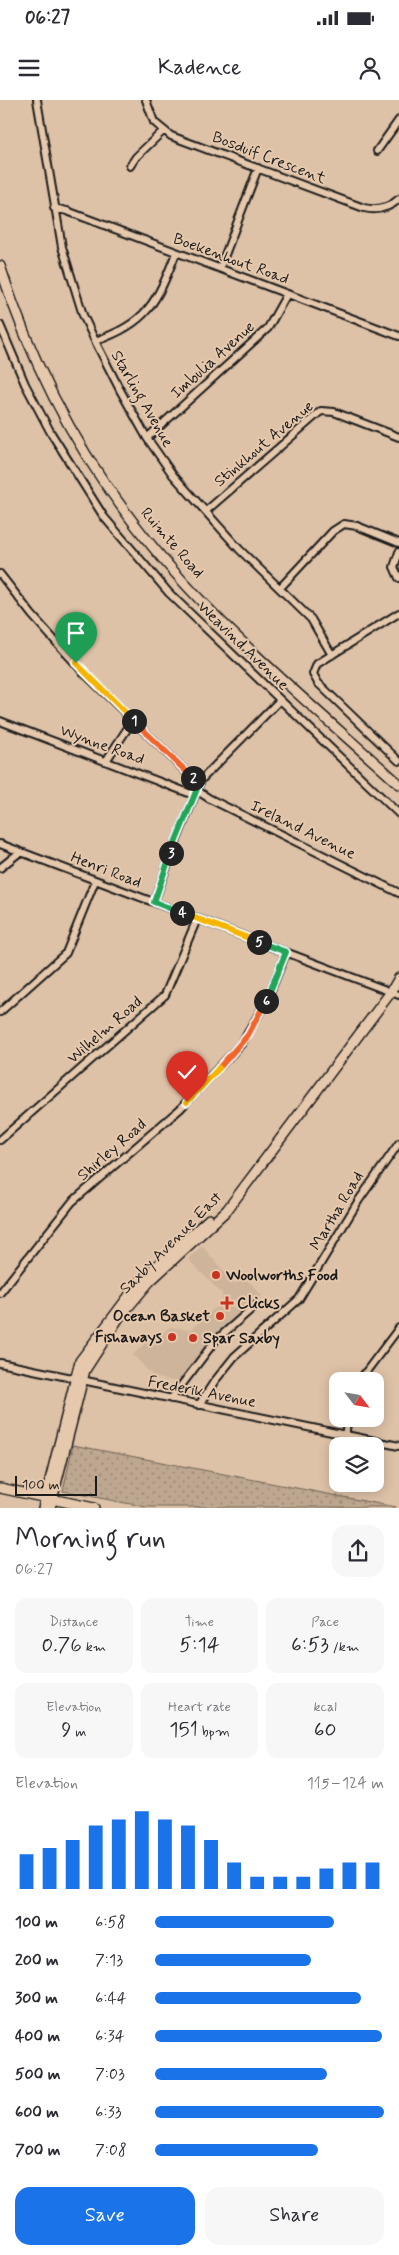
<!DOCTYPE html>
<meta charset="utf-8">
<style>
:root{--surface:#fff;--page:#f7f7f7;--text:#2b2b33;--muted:#7c7c81;--accent:#1a73e8}
body{margin:0;font-family:Mynerve,sans-serif;background:var(--page);color:var(--text);height:100vh;display:flex;flex-direction:column;font-size:19px;white-space:nowrap}
*{box-sizing:border-box;margin:0}
p{font-size:16px;color:var(--muted)}
.icon{flex:none;width:28px;height:28px;fill:none;stroke:currentColor;stroke-width:2;stroke-linecap:round;stroke-linejoin:round}
.map{position:relative;height:1408px;overflow:hidden}
.drawer{display:flex;flex-direction:column;background:var(--surface);flex:1}
.drawer>*{flex:none}
.needle{width:32px;rotate:121deg}
.buttons{position:absolute;left:329px;top:1272px;display:grid;gap:10px}
.buttons a{display:grid;place-items:center;width:55px;height:55px;border-radius:10px;background:var(--surface);box-shadow:0 2px 12px #0003;font-size:25px}
.scale{position:absolute;left:15px;bottom:12px;width:82px;box-sizing:border-box;padding-left:5px;border:2px solid #1c1c1c;border-top:0;font-size:14px;line-height:18px;white-space:nowrap;color:#1c1c1c;-webkit-text-stroke:4px #e6c9ad;paint-order:stroke}
.pin{position:absolute;display:grid;place-items:center;width:42px;height:42px;color:#fff;margin:-51px -21px;border-radius:50% 50% 50% 0;rotate:-45deg;box-shadow:0 0 5px #0007}
.pin .icon{rotate:45deg}
.km{position:absolute;width:25px;height:25px;margin:-12px;border-radius:50%;background:#222;color:#fff;font-size:14px;line-height:25px;text-align:center}
.round{display:grid;place-items:center;flex:none;width:52px;height:52px;border-radius:15px;background:var(--page)}
.head{display:flex;align-items:center;justify-content:space-between;height:85px;padding:0 15px}
h1{font-size:28px;font-weight:600;line-height:38px}
.stats{display:grid;grid-template-columns:repeat(3,1fr);gap:8px;height:85px;padding:5px 15px}
.stats div{display:grid;align-content:center;border-radius:12px;background:var(--page);text-align:center}
.stats b{font-size:21px;font-weight:600}
.stats small{font-size:14px;font-weight:400}
.stats p{font-size:14px}
.chart{height:140px;padding:10px 15px}
.chart p{display:flex;justify-content:space-between}
.chart svg{width:100%;height:90px;margin-top:5px;stroke:var(--accent);stroke-width:6}
.action{display:flex;gap:10px;margin-top:auto;padding:10px 15px}
.action a{flex:1;height:58px;border-radius:15px;background:var(--accent);color:#fff;font-size:20px;font-weight:600;line-height:58px;text-align:center}
.action a+a{background:var(--page);color:var(--text)}
ul{padding:0 15px;list-style:none;font-size:16px}
li{display:grid;grid-template-columns:80px 60px 1fr;align-items:center;height:38px}
li i{height:12px;border-radius:6px;background:var(--accent)}
.status{display:flex;justify-content:space-between;align-items:center;height:35px;padding:0 25px;background:var(--surface);direction:ltr}
.status svg{height:14px;fill:currentColor}
header{display:flex;justify-content:space-between;align-items:center;height:65px;padding:0 15px;background:var(--surface);font-size:22px;font-weight:600}
.map>svg:first-child{display:block}
.built{fill:#ceb49b}
.grass{fill:url(#grass-dots);stroke:#6d6256}
.lines{fill:none;stroke-linecap:round;stroke-linejoin:round}
.street-casing{stroke:#1c1c1c;stroke-width:10}
.secondary-casing{stroke:#1c1c1c;stroke-width:12}
.street{stroke:#e6c9ad;stroke-width:6}
.secondary{stroke:#e6c9ad;stroke-width:9}
.split-1-casing{stroke:#fff;stroke-width:10}
.split-2-casing{stroke:#fff;stroke-width:10}
.split-3-casing{stroke:#fff;stroke-width:10}
.split-4-casing{stroke:#fff;stroke-width:10}
.split-5-casing{stroke:#fff;stroke-width:10}
.split-6-casing{stroke:#fff;stroke-width:10}
.split-7-casing{stroke:#fff;stroke-width:10}
.split-8-casing{stroke:#fff;stroke-width:10}
.split-1{stroke:#f5b400;stroke-width:6}
.split-2{stroke:#f0652b;stroke-width:6}
.split-3{stroke:#22a559;stroke-width:6}
.split-4{stroke:#22a559;stroke-width:6}
.split-5{stroke:#f5b400;stroke-width:6}
.split-6{stroke:#22a559;stroke-width:6}
.split-7{stroke:#f0652b;stroke-width:6}
.split-8{stroke:#f5b400;stroke-width:6}
.poi-dot{fill:#c8321e;stroke:#e6c9ad;stroke-width:2}
.labels{text-anchor:middle;dominant-baseline:central;stroke-width:4;stroke-linejoin:round;paint-order:stroke}
.street-label{font-size:16px;fill:#1c1c1c;stroke:#e6c9ad}
.poi-label{font-size:16px;font-weight:bold;fill:#1c1c1c;stroke:#e6c9ad;text-anchor:start}
</style>
<div class="status"><b>06:27</b><svg viewBox="0 0 49 12"><path d="M0 12V9h3v3zM5 12V6h3v6zM10 12V3h3v9zM15 12V0h3v12zM26 1h20v11H26zM47 4h2v5h-2z"/></svg></div>
<header><svg class="icon" aria-label="menu" viewBox="0 0 24 24"><path d="M4 6h16M4 12h16M4 18h16"/></svg>Kadence<svg class="icon" aria-label="person" viewBox="0 0 24 24"><circle cx="12" cy="8" r="4"/><path d="M4 21q1-7 8-7t8 7"/></svg></header>
<div class="map">
<svg width="399" height="1408" viewBox="0 0 399 1408">
<defs>
<pattern id="grass-dots" width="8" height="8" patternUnits="userSpaceOnUse" patternTransform="scale(1.25)"><rect width="8" height="8" fill="#bea790"/><path d="M2 2h.1M6 6h.1" fill="none" stroke="#9a8775" stroke-width="1.8" stroke-linecap="round"/></pattern>
</defs>
<rect width="100%" height="100%" fill="#dec2a7"/>
<filter id="ink" filterUnits="userSpaceOnUse"><feTurbulence type="fractalNoise" baseFrequency=".02" numOctaves="2"/><feDisplacementMap in="SourceGraphic" scale="10" xChannelSelector="R" yChannelSelector="G"/><feConvolveMatrix kernelMatrix="1 2 1 2 8 2 1 2 1" color-interpolation-filters="sRGB"/></filter>
<g filter="url(#ink)">
<!-- built -->
<path class="built" d="M202,1146L235,1184L244,1176L262,1196L215,1238L181,1283L154,1277L133,1255L144,1244L143,1243L149,1239L152,1242L170,1227L190,1230L222,1202V1194L188,1159Z"/>
<!-- grass -->
<path class="grass" d="M73,1345L395,1407H146L63,1391Z"/>
<g class="lines">
<defs>
<path id="street" d="M37,0L62,147L83,215L95,241L120,290L147,338L173,375L240,450L311,519L332,555
M146,0L154,22L171,36L364,108C377,111 389,108 399,99
M377,51L399,20
M130,66L136,57L163,31
M54,108L67,111L399,236
M220,168L258,68
M0,225L25,284L51,333L104,417L169,493L399,714
M95,241C147,224 157,202 176,153
M147,338L268,228L287,194
M206,411L321,311L334,312L399,337
M399,452L394,467L399,478
M0,474L32,515L83,572L199,684
M280,488L333,431L344,424L357,426L399,443
M399,513L317,564L313,574L318,583L399,661
M0,621L194,695
M106,661L133,620
M196,690L210,699L399,793
M0,744L399,895
M0,768L20,752
M154,802L172,752L201,680L279,601
M0,912L66,853L95,781
M0,1040L165,895L197,819
M0,1193L72,1102L180,1009L242,943L266,902L286,853
M0,1263L399,1346
M359,1281L399,1228
M171,1299L215,1241L256,1205
M199,1305L214,1282L234,1257L299,1199L359,1100L399,1043
M345,1335L348,1319"/>
<path id="secondary" d="M0,166C28,253 69,337 124,410C199,513 305,599 399,684
M0,1388L94,1408
M43,1408L80,1261L141,1180L209,1119
M50,1408L85,1270L118,1219L150,1181L227,1110L391,892L399,878"/>
</defs>
<!-- street casing -->
<use href="#street" class="street-casing"/>
<!-- secondary casing -->
<use href="#secondary" class="secondary-casing"/>
<!-- street -->
<use href="#street" class="street"/>
<!-- secondary -->
<use href="#secondary" class="secondary"/>
</g>
</g>
<g class="lines" filter="url(#ink)">
<defs>
<path id="split-1" d="M76,563L134,621"/>
<path id="split-2" d="M134,621L193,678"/>
<path id="split-3" d="M171,753L199,684L193,678"/>
<path id="split-4" d="M171,753L154,802L182,813"/>
<path id="split-5" d="M182,813L259,842"/>
<path id="split-6" d="M259,842L286,852L266,901"/>
<path id="split-7" d="M219,968L248,935L266,901"/>
<path id="split-8" d="M187,1002L219,968"/>
</defs>
<!-- split-1 casing -->
<use href="#split-1" class="split-1-casing"/>
<!-- split-2 casing -->
<use href="#split-2" class="split-2-casing"/>
<!-- split-3 casing -->
<use href="#split-3" class="split-3-casing"/>
<!-- split-4 casing -->
<use href="#split-4" class="split-4-casing"/>
<!-- split-5 casing -->
<use href="#split-5" class="split-5-casing"/>
<!-- split-6 casing -->
<use href="#split-6" class="split-6-casing"/>
<!-- split-7 casing -->
<use href="#split-7" class="split-7-casing"/>
<!-- split-8 casing -->
<use href="#split-8" class="split-8-casing"/>
<!-- split-1 -->
<use href="#split-1" class="split-1"/>
<!-- split-2 -->
<use href="#split-2" class="split-2"/>
<!-- split-3 -->
<use href="#split-3" class="split-3"/>
<!-- split-4 -->
<use href="#split-4" class="split-4"/>
<!-- split-5 -->
<use href="#split-5" class="split-5"/>
<!-- split-6 -->
<use href="#split-6" class="split-6"/>
<!-- split-7 -->
<use href="#split-7" class="split-7"/>
<!-- split-8 -->
<use href="#split-8" class="split-8"/>
</g>
<!-- markers -->
<g class="poi-dot">
<circle cx="216" cy="1175" r="5"/>
<path d="M224.5 1195.5h5v5h5v5h-5v5h-5v-5h-5v-5h5z"/>
<circle cx="220" cy="1216" r="5"/>
<circle cx="172" cy="1237" r="5"/>
<circle cx="193" cy="1238" r="5"/>
</g>
<g class="labels">
<!-- street labels -->
<g class="street-label">
<text transform="translate(269 58) rotate(21)">Bosduif Crescent</text>
<text transform="translate(231 159) rotate(20)">Boekenhout Road</text>
<text transform="translate(213 260) rotate(-42)">Imbulia Avenue</text>
<text transform="translate(142 299) rotate(60)">Starling Avenue</text>
<text transform="translate(264 344) rotate(-40)">Stinkhout Avenue</text>
<text transform="translate(172 443) rotate(49)">Ruimte Road</text>
<text transform="translate(243 546) rotate(44)">Weavind Avenue</text>
<text transform="translate(102 645) rotate(20)">Wynne Road</text>
<text transform="translate(303 730) rotate(26)">Ireland Avenue</text>
<text transform="translate(106 770) rotate(21)">Henri Road</text>
<text transform="translate(105 930) rotate(-41)">Wilhelm Road</text>
<text transform="translate(112 1050) rotate(-41)">Shirley Road</text>
<text transform="translate(337 1111) rotate(-59)">Martha Road</text>
<text transform="translate(171 1143) rotate(-45)">Saxby Avenue East</text>
<text transform="translate(202 1292) rotate(11)">Frederik Avenue</text>
</g>
<!-- poi labels -->
<g class="poi-label">
<text x="226" y="1175">Woolworths Food</text>
<text x="237" y="1203">Clicks</text>
<text x="210" y="1216" text-anchor="end">Ocean Basket</text>
<text x="162" y="1237" text-anchor="end">Fishaways</text>
<text x="203" y="1238">Spar Saxby</text>
</g>
</g>
</svg>
<div class="buttons">
<a><svg class="needle" viewBox="-14 -14 28 28"><path d="M0-13l5 13h-10z" fill="#e53935"/><path d="M0 13l5-13h-10z" fill="#7c7c81"/></svg></a>
<a><svg class="icon" aria-label="layers" viewBox="0 0 24 24"><path d="M12 4l9 5-9 5-9-5zM3 14l9 5 9-5"/></svg></a>
</div>
<div class="scale">100 m</div>
<div class="pin" style="left:76px;top:563px;background:#1e9e55"><svg class="icon" aria-label="arrive" viewBox="0 0 24 24"><path d="M6 21V4h12l-3 4 3 4H6"/></svg></div>
<div class="pin" style="left:187px;top:1002px;background:#d93025"><svg class="icon" aria-label="check" viewBox="0 0 24 24"><path d="M5 12l5 5 9-10"/></svg></div>
<b class="km" style="left:134px;top:621px">1</b>
<b class="km" style="left:193px;top:678px">2</b>
<b class="km" style="left:171px;top:753px">3</b>
<b class="km" style="left:182px;top:813px">4</b>
<b class="km" style="left:259px;top:842px">5</b>
<b class="km" style="left:266px;top:901px">6</b>
</div>
<section class="drawer">
<div class="head"><div><h1>Morning run</h1><p>06:27</p></div><a class="round"><svg class="icon" aria-label="share" viewBox="0 0 24 24"><path d="M12 15V3M7 8l5-5 5 5M5 13v7h14v-7"/></svg></a></div>
<div class="stats">
<div><p>Distance</p><b>0.76<small> km</small></b></div>
<div><p>Time</p><b>5:14</b></div>
<div><p>Pace</p><b>6:53<small> /km</small></b></div>
</div>
<div class="stats">
<div><p>Elevation</p><b>9<small> m</small></b></div>
<div><p>Heart rate</p><b>151<small> bpm</small></b></div>
<div><p>kcal</p><b>60</b></div>
</div>
<div class="chart"><p><span>Elevation</span>115–124 m</p>
<svg viewBox="0 0 160 44" preserveAspectRatio="none"><path d="M5 44V27M15 44V24M25 44V20M35 44V13M45 44V10M55 44V6M65 44V10M75 44V13M85 44V20M95 44V31M105 44V38M115 44V38M125 44V38M135 44V34M145 44V31M155 44V31"/></svg>
</div>
<ul>
<li><b>100 m</b>6:58<i style="width:78%"></i></li>
<li><b>200 m</b>7:13<i style="width:68%"></i></li>
<li><b>300 m</b>6:44<i style="width:90%"></i></li>
<li><b>400 m</b>6:34<i style="width:99%"></i></li>
<li><b>500 m</b>7:03<i style="width:75%"></i></li>
<li><b>600 m</b>6:33<i style="width:100%"></i></li>
<li><b>700 m</b>7:08<i style="width:71%"></i></li>
</ul>
<div class="action"><a>Save</a><a>Share</a></div>
</section>
